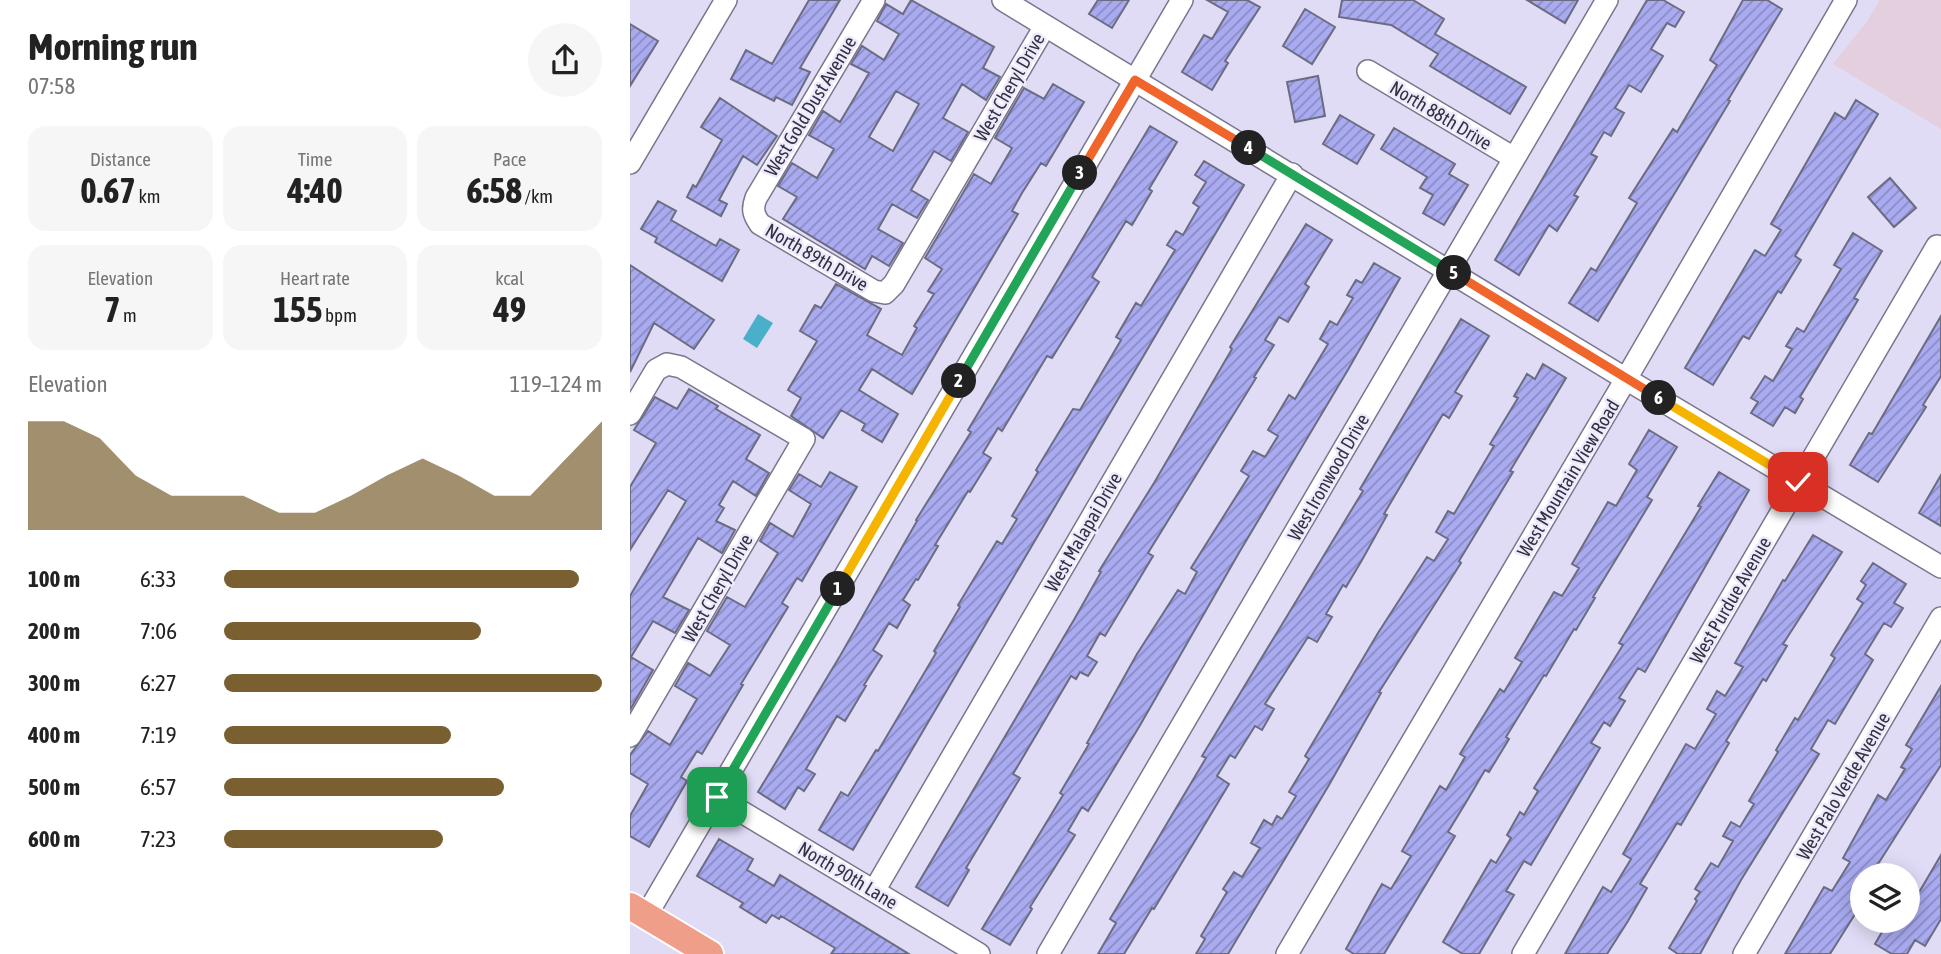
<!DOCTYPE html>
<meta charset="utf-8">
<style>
:root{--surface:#fff;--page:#f6f6f6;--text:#222;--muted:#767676;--accent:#7a6031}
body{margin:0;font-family:"Asap Condensed",sans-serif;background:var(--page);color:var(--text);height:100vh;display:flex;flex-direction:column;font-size:26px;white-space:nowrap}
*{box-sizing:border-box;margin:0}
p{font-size:23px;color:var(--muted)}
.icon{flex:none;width:38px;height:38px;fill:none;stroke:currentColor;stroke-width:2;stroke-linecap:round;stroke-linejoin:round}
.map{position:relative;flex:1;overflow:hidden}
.drawer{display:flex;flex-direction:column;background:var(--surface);width:630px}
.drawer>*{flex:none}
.tools{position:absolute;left:1220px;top:863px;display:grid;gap:14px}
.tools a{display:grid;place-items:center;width:70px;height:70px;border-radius:50%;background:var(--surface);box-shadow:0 4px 18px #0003;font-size:35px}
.pin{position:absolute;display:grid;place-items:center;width:60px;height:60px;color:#fff;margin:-30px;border-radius:14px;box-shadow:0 4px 10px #0006}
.km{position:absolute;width:35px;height:35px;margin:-18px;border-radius:50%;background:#222;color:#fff;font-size:19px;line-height:35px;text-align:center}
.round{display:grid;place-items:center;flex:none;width:74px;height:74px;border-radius:37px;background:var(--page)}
.head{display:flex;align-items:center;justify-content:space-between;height:119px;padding:0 28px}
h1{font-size:38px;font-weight:700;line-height:52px}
.metrics{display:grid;grid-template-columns:repeat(3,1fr);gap:10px;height:119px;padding:7px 28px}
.metrics div{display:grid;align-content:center;border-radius:18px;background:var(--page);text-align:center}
.metrics b{font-size:35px;font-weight:700}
.metrics small{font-size:19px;font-weight:400}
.metrics p{font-size:19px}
.chart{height:196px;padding:14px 28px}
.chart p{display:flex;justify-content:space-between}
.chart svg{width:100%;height:126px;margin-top:7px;fill:var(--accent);opacity:.7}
ul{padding:0 28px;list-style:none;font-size:23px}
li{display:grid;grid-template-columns:112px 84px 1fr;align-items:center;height:52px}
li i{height:18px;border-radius:9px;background:var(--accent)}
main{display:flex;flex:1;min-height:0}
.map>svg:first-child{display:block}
.education{fill:#e3cfde}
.water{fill:#4ab0c9}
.building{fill:url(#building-hatch);stroke:#6b6c82;stroke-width:2;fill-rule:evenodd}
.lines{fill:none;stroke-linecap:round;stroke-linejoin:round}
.minor-casing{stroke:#7a768d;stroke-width:24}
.major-casing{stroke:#fff;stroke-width:30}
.minor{stroke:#fff;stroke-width:21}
.major{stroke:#ef9e89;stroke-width:26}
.split-1-casing{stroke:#fff;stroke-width:14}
.split-2-casing{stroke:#fff;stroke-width:14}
.split-3-casing{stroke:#fff;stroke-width:14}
.split-4-casing{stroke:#fff;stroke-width:14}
.split-5-casing{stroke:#fff;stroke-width:14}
.split-6-casing{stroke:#fff;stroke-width:14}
.split-7-casing{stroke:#fff;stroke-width:14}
.split-1{stroke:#22a559;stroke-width:9}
.split-2{stroke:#f5b400;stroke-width:9}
.split-3{stroke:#22a559;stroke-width:9}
.split-4{stroke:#f0652b;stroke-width:9}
.split-5{stroke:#22a559;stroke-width:9}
.split-6{stroke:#f0652b;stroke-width:9}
.split-7{stroke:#f5b400;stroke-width:9}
.labels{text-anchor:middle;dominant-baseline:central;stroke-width:5;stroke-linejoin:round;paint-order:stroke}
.street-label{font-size:19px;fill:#34323c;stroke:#edeaff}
</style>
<main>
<section class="drawer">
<div class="head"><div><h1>Morning run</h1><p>07:58</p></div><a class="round"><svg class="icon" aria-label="share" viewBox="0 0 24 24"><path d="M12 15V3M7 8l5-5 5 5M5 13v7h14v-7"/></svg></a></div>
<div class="metrics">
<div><p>Distance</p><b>0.67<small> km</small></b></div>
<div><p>Time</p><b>4:40</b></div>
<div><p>Pace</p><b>6:58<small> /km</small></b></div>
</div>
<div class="metrics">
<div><p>Elevation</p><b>7<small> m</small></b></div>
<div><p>Heart rate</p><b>155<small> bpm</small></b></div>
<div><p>kcal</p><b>49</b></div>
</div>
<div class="chart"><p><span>Elevation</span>119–124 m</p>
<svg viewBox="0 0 160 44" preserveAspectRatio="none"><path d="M0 44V6L10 6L20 12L30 25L40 32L50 32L60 32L70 38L80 38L90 32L100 25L110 19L120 25L130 32L140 32L150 19L160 6V44z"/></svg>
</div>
<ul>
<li><b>100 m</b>6:33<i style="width:94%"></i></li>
<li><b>200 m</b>7:06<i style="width:68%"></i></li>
<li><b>300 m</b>6:27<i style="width:100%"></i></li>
<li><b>400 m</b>7:19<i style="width:60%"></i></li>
<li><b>500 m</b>6:57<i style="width:74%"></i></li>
<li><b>600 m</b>7:23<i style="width:58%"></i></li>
</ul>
</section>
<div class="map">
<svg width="1311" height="954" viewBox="0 0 1311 954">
<defs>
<pattern id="building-hatch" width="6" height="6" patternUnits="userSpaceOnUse" patternTransform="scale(1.75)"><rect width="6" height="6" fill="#a9aaf0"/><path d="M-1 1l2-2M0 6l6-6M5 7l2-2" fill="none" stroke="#8a8bc4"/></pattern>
</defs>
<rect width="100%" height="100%" fill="#e0dcf6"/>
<!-- education -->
<path class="education" d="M1250,0H1311V129L1203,64L1236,23Z"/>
<!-- water -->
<path class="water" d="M128,314L143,323L127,348L113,339Z"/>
<!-- building -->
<path class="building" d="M179,0H210L170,68L180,72L162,105L146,97L144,101L101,79L116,50L142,64Z
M281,0L364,47L353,68L370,77L356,100L332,84L313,118L338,132L321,161L304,151L281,190L298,200L287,218L262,204L248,229L273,243L259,266L242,256L235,269L153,219L167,197L148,186L162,163L187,178L204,149L179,135L193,111L210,122L222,102L239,73L221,64L232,46L254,60L269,34L247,21L256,4L273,14ZM266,91L289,104L263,151L239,137Z
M468,0H499L482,28L459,14Z
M577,0H617L630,7L595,61L598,63L582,90L552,72L574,35L582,39L598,12Z
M712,0H783L814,19L805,34L896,87L880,114L800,66L808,54L761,25L709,17Z
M897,0H948L935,23Z
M1017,0H1033L1054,12L1045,27L1037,23L1021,49L1033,56L1011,92L999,85L985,108L994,113L981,136L974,132L961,154L967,157L944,195L948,197L927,231L919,225L889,275L865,260Z
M1113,0H1137L1152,9L1098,100L1100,101L968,321L939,303L961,268L966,271L1007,203L999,198L1043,129L1047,132L1082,73L1087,65L1080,60Z
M675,9L705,27L682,64L653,46Z
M0,24L28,41L0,86Z
M688,76L695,116L665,122L657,82Z
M423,84L454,102L416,166L411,163L392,193L382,211L388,214L282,394L242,369L229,390L268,414L252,442L232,430L235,424L211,410L193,438L161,416L171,398L158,390L187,341L170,331L185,305L191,308L206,284L251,309L237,335L272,355L287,328L284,326L304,294L298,291L312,269L295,258L344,174L361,184L382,148L365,138L394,88L414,99Z
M90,98L147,136L127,165L113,156L89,200L97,204L91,216L57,197L63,185L66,187L92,140L71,127Z
M1226,100L1248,114L1165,256L1171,260L1151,293L1148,291L1119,339L1113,336L1083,385L1055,368L1125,250L1135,256L1151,230L1141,224L1205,113L1215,119Z
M710,115L744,135L727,164L693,144Z
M520,126L547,142L519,189L522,191L502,225L496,221L462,277L469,282L422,358L417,356L372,431L368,428L353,453L361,458L340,492L338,491L305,545L308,546L288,580L286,579L273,600L280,605L267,628L259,623L243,650L252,656L234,685L236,686L215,721L207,716L176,769L185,774L174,791L168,787L155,809L128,792L210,656L287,521L286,520L341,432L338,430Z
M764,128L825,164L819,174L838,185L814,225L793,213L803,195L790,188L797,177L751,149Z
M574,161L614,185L223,850L189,830L211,792L218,796L246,750L248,751L306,653L304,651L330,607L328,605L367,541L372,544L387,519L382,516L408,472L406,470L443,409L450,410L491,340L486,337L506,303L511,306L545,250L537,245L546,231L553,235L569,207L563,203L576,182L565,175Z
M1260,178L1286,208L1264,227L1238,197Z
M28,201L46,211L41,220L86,246L90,239L109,250L92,281L25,242L27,238L11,229Z
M676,224L702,240L675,284L679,287L658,322L649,317L635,340L644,345L624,377L626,378L518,553L523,556L475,636L470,633L457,656L467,662L458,676L450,672L446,679L441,676L383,774L390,778L336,868L339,870L318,906L286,887L445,618L471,572L469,571L524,483L602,349L600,347Z
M1223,233L1252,251L1224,298L1228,300L1170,397L1173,399L1165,413L1155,407L1143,426L1121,413L1128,402L1121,398L1135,376L1143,381L1162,349L1156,346L1167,328L1174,332L1211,269L1204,265Z
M744,263L770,278L719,368L610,551L509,727L458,811L452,807L438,831L445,835L400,907L402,909L380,945L352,929L433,795L430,793L459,744L457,743L507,654L548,590L555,594L567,572L561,568L619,476L611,471L623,451L635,457L648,436L638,430L659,395L665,399L698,344L690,339L700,321L707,325L723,298L717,295L726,280L732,283Z
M0,265L84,320L64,349L24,323L0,372Z
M1311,316V376L1293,405L1296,407L1248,482L1220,465L1239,433L1242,434Z
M831,319L859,336L825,392L832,396L819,418L813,414L754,514L757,515L732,560L716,587L713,585L696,614L702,617L687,642L678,637L635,704L644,709L632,730L625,726L605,758L600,755L587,776L599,784L524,909L522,908L494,954H468L486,923L480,919L576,758L572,756L733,491L730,489Z
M913,364L936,378L880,471L883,472L829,561L831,563L749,692L751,693L699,785L598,954H566L575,939L571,936L597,892L593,889L604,872L612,877L630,848L621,843L634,820L642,825L647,816L652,819L666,796L659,792L679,759L675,756L748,633L797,557L804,561L818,539L806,532L818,511L824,514L864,446L860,444L888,398L884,396L897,374L905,379Z
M59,389L88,406L86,409L130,435L116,459L139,473L126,496L103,481L89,505L94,508L86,521L105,530L92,553L68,538L33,597L59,610L45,633L23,621L1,657L23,670L0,710V596L56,501L38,490L0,550V487L26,443L4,430L25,397L47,409Z
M1019,430L1047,447L1017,497L1022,500L963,597L965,598L946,630L944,629L916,676L914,675L876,737L879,739L859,772L855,770L838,799L818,832L825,836L754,954H724L716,949L744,898L752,884L761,889L781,856L772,851L810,786L816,790L835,757L830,754L870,689L874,692L892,662L885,658L924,592L932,596L949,568L942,564L978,502L986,506L1007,470L999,464Z
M200,472L227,487L172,581L167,578L152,603L158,607L111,684L113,685L72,754L67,751L51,777L57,781L19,847L0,836V816L18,784L0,773V755L18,731L40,745L67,699L45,686L58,663L80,676L100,645L77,631L97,597L115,607L148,553L130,541L140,523L163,537L181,504L159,490L169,474L191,487Z
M1089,472L1119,490L1015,672L1008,668L989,698L995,701L980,726L974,722L961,743L970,748L901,865L894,861L876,891L884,895L849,954H833L813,942L861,860L866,863L881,838L877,835L890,812L894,815L908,791L904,788L993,645L989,643L1071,507L1068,506Z
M1311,475V526L1289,513Z
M1183,535L1212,552L1153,644L1157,646L1136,681L1133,679L1096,741L1099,743L1051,825L1047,823L1010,884L1017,888L998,921L977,954H935L973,887L981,892L1001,859L993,854L1056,744L1065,749L1086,714L1077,709L1087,691L1095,696L1113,667L1105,663L1153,580L1155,581Z
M1243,563L1276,584L1264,603L1273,608L1261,627L1254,623L1235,654L1243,660L1205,724L1198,720L1181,749L1189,754L1111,880L1070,954H1048L1039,948L1067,901L1065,899L1070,892L1065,889L1081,863L1088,867L1103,841L1093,836L1101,822L1110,827L1124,804L1119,801L1148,752L1146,750L1165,718L1168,720L1205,658L1201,655L1233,603L1227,599L1236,585L1231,581Z
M1311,686V765L1241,875H1232V886L1225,897L1232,903L1200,954H1155L1194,887L1202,891L1220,862L1213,858L1248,795L1256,800L1275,769L1271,767L1282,749L1276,745Z
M89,839L123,859L117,870L144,886L150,875L279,954H201L205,948L151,916L149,919L142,915L136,923L110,907L113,903L67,876Z
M1311,855V919L1295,946L1285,940L1277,954H1262L1245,944L1259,920H1278V911Z"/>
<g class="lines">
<defs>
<path id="minor" d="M244,0L126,198C122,209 123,214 130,224L244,291L255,293L264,284L415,26
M373,0L996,379L1311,567
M738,71L884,158
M0,163L96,0
M0,414L26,370L37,364L51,367L174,439L0,736
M87,797L349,954
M244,891L662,174
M16,916L552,0
M418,954L977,0
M657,954L996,379L1216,0
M893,954L1307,246L1311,248
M1114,954L1311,618"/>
<path id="major" d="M0,906L80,954"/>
</defs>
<!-- minor casing -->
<use href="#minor" class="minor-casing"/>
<!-- major casing -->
<use href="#major" class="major-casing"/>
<!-- minor -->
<use href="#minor" class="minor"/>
<!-- major -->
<use href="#major" class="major"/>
</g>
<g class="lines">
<defs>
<path id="split-1" d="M87,797L208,589"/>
<path id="split-2" d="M208,589L329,381"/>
<path id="split-3" d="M329,381L450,173"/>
<path id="split-4" d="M450,173L505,80L619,148"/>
<path id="split-5" d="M619,148L824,273"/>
<path id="split-6" d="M824,273L1029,398"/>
<path id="split-7" d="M1029,398L1168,482"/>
</defs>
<!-- split-1 casing -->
<use href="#split-1" class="split-1-casing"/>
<!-- split-2 casing -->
<use href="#split-2" class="split-2-casing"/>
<!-- split-3 casing -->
<use href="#split-3" class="split-3-casing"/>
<!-- split-4 casing -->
<use href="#split-4" class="split-4-casing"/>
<!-- split-5 casing -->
<use href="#split-5" class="split-5-casing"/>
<!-- split-6 casing -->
<use href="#split-6" class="split-6-casing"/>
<!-- split-7 casing -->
<use href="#split-7" class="split-7-casing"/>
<!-- split-1 -->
<use href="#split-1" class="split-1"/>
<!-- split-2 -->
<use href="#split-2" class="split-2"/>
<!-- split-3 -->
<use href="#split-3" class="split-3"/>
<!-- split-4 -->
<use href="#split-4" class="split-4"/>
<!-- split-5 -->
<use href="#split-5" class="split-5"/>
<!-- split-6 -->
<use href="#split-6" class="split-6"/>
<!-- split-7 -->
<use href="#split-7" class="split-7"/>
</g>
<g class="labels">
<!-- street labels -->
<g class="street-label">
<text transform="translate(379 87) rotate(-60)">West Cheryl Drive</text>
<text transform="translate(180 106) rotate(-59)">West Gold Dust Avenue</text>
<text transform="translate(811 115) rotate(31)">North 88th Drive</text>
<text transform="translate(187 257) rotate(30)">North 89th Drive</text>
<text transform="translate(698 477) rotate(-60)">West Ironwood Drive</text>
<text transform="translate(938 478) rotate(-59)">West Mountain View Road</text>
<text transform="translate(453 532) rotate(-60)">West Malapai Drive</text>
<text transform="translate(87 588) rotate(-60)">West Cheryl Drive</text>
<text transform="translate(1100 600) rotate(-60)">West Purdue Avenue</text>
<text transform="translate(1213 786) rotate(-60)">West Palo Verde Avenue</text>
<text transform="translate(218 875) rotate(31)">North 90th Lane</text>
</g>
</g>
</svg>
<div class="tools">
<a><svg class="icon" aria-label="layers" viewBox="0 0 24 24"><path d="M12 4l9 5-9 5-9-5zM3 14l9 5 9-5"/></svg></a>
</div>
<div class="pin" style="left:87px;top:797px;background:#1e9e55"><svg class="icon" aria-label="arrive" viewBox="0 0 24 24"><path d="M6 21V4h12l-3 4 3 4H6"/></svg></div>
<div class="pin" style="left:1168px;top:482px;background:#d93025"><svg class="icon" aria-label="check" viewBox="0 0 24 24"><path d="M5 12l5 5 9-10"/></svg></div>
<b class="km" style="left:208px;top:589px">1</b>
<b class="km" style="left:329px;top:381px">2</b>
<b class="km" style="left:450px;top:173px">3</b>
<b class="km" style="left:619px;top:148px">4</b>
<b class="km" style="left:824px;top:273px">5</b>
<b class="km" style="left:1029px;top:398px">6</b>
</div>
</main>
